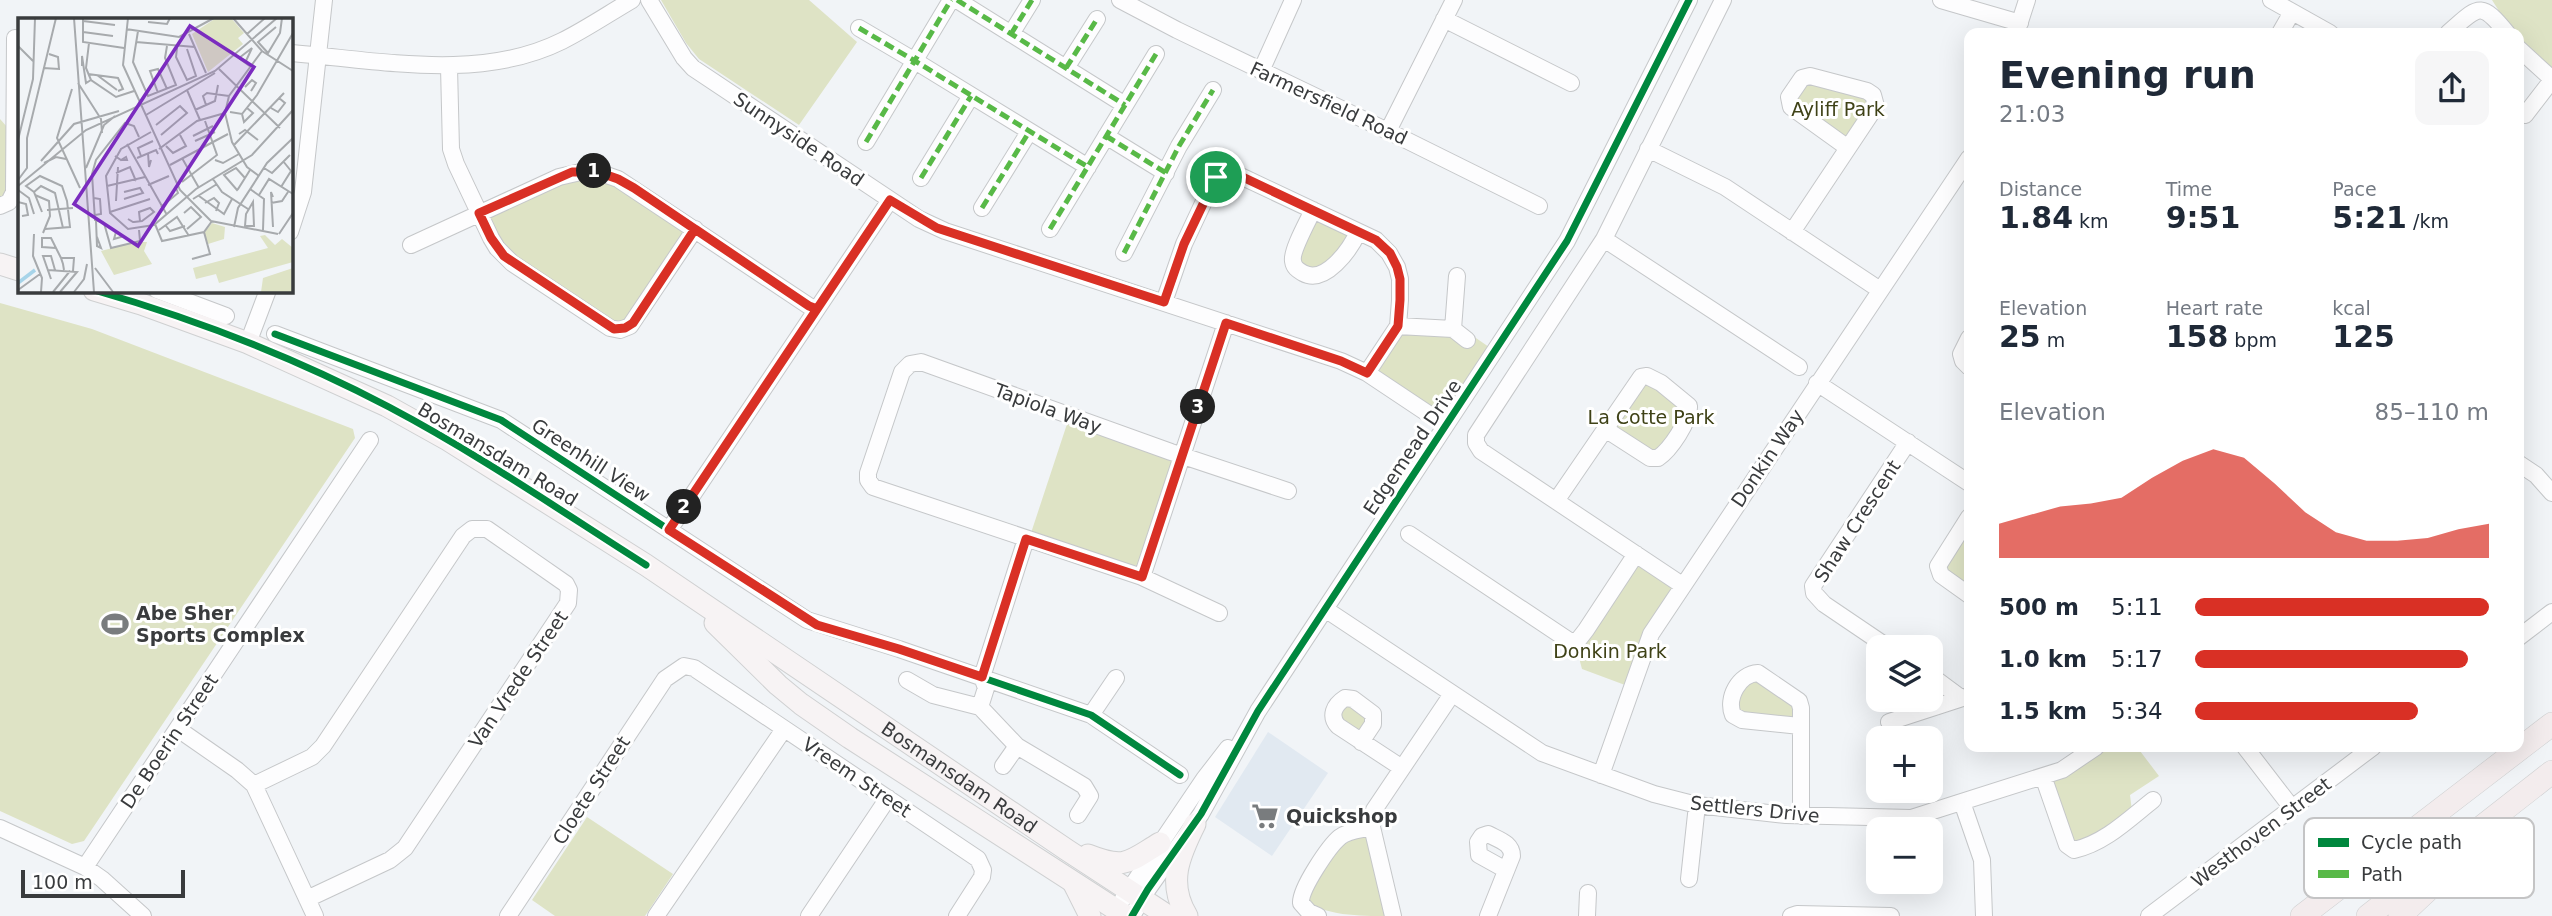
<!DOCTYPE html>
<meta charset="utf-8">
<style>
:root{--surface:#fff;--page:#f6f6f7;--text:#1f2937;--muted:#747a83;--accent:#d93025}
body{margin:0;font-family:"DejaVu Sans",sans-serif;background:var(--page);color:var(--text);height:100vh;display:flex;flex-direction:column;font-size:26px;white-space:nowrap}
*{box-sizing:border-box;margin:0}
p{font-size:23px;color:var(--muted)}
.icon{flex:none;width:38px;height:38px;fill:none;stroke:currentColor;stroke-width:2;stroke-linecap:round;stroke-linejoin:round}
.map{position:relative;flex:1;overflow:hidden}
.sheet{position:absolute;left:1964px;top:28px;width:560px;height:724px;display:flex;flex-direction:column;background:var(--surface);border-radius:14px;box-shadow:0 7px 28px #0002}
.sheet>*{flex:none}
.buttons{position:absolute;left:1866px;top:635px;display:grid;gap:14px}
.buttons a{display:grid;place-items:center;width:77px;height:77px;border-radius:14px;background:var(--surface);box-shadow:0 7px 28px #0002;font-size:35px}
.scale{position:absolute;left:21px;bottom:18px;width:164px;box-sizing:border-box;padding-left:7px;border:4px solid #393b3d;border-top:0;font-size:19px;line-height:24px;white-space:nowrap;color:#393b3d;-webkit-text-stroke:5px #fff;paint-order:stroke}
.pin{position:absolute;display:grid;place-items:center;width:60px;height:60px;color:#fff;margin:-30px;border:4px solid #fff;border-radius:50%;box-shadow:0 2px 7px #0007}
.km{position:absolute;width:35px;height:35px;margin:-18px;border-radius:50%;background:#222;color:#fff;font-size:19px;line-height:35px;text-align:center}
.round{display:grid;place-items:center;flex:none;width:74px;height:74px;border-radius:14px;background:var(--page)}
.headline{display:flex;align-items:center;justify-content:space-between;height:119px;padding:0 35px}
h1{font-size:38px;font-weight:700;line-height:52px}
.metrics{display:grid;grid-template-columns:repeat(3,1fr);gap:10px;height:119px;padding:7px 35px}
.metrics div{display:grid;align-content:center}
.metrics b{font-size:30px;font-weight:700}
.metrics small{font-size:19px;font-weight:400}
.metrics p{font-size:19px}
.chart{height:196px;padding:14px 35px}
.chart p{display:flex;justify-content:space-between}
.chart svg{width:100%;height:126px;margin-top:7px;fill:var(--accent);opacity:.7}
ul{padding:0 35px;list-style:none;font-size:23px}
li{display:grid;grid-template-columns:112px 84px 1fr;align-items:center;height:52px}
li i{height:18px;border-radius:9px;background:var(--accent)}
.map>svg:first-child{display:block}
.built{fill:#e1e9f1}
.green{fill:#dee3c5}
.lines{fill:none;stroke-linecap:round;stroke-linejoin:round}
.minor-casing{stroke:#c5c7c9;stroke-width:18}
.major-casing{stroke:#cfd0d1;stroke-width:23}
.highway-casing{stroke:#cfd0d1;stroke-width:24}
.minor{stroke:#fdfdfe;stroke-width:16}
.major{stroke:#f7f3f4;stroke-width:21}
.highway{stroke:#f3eced;stroke-width:23}
.quiet{stroke:#58b947;stroke-width:5;stroke-dasharray:10 5;stroke-linecap:butt}
.cycleway-casing{stroke:#fff;stroke-width:11}
.cycleway{stroke:#00873e;stroke-width:7}
.route-casing{stroke:#fff;stroke-width:14}
.route{stroke:#d93025;stroke-width:9}
.labels{text-anchor:middle;dominant-baseline:central;stroke-width:6;stroke-linejoin:round;paint-order:stroke}
.street-label{font-size:19px;fill:#393b3d;stroke:#fff}
.park-label{font-size:19px;fill:#3f4217;stroke:#fff}
.poi-label{font-size:19px;font-weight:bold;fill:#393b3d;stroke:#fff;text-anchor:start}
.inset-river{fill:none;stroke:#a7d4e9;stroke-width:3.5}
.inset-road{fill:none;stroke:#a7aaad;stroke-width:2}
.view{fill:#7b2cbf;fill-opacity:0.15;stroke:#7b2cbf;stroke-width:3.5}
.inset-edge{fill:none;stroke:#393b3d;stroke-width:3.5}
.key{fill:#fff;stroke:#c4c4c5;stroke-width:2}
.key-label{font-size:19px;fill:#393b3d}
</style>
<div class="map">
<svg width="2552" height="916" viewBox="0 0 2552 916">
<rect width="100%" height="100%" fill="#f1f4f7"/>
<!-- built -->
<path class="built" d="M1268,732L1328,773L1272,856L1215,817Z"/>
<!-- green -->
<path class="green" d="M661,0H809L857,42L799,125L699,59L686,43Z
M2492,0H2552V74C2541,64 2518,50 2518,33H2513Z
M1804,81L1862,94L1870,102L1848,137H1844L1799,109L1794,96Z
M0,119L8,128L9,189L6,197L0,199Z
M567,179H603L681,228L683,236L629,320L617,325L506,251L490,221L491,217Z
M1321,221L1347,234L1349,241L1319,269L1302,266L1298,254L1314,223Z
M0,303L92,329L353,429L355,438L84,841L72,844L0,811Z
M1404,332L1473,336L1489,347L1450,406L1437,411L1379,372V369L1397,337Z
M1648,382L1681,403L1684,417L1656,453L1617,431L1615,425L1638,386Z
M1068,421L1170,459L1172,462L1140,563L1133,567L1030,536Z
M1969,525V590L1944,574L1941,562Z
M1638,565H1641L1671,585V589L1625,685L1582,669L1578,654L1579,646Z
M1752,677L1797,706L1793,719L1741,714L1736,711L1739,689Z
M1344,703L1368,713L1363,733L1340,722L1337,712Z
M2105,747H2137L2159,776L2130,795L2132,811L2107,830L2073,843L2053,781Z
M587,817L673,874L645,916H555L532,900Z
M1367,836L1387,916C1361,916 1322,916 1305,899L1340,842Z"/>
<g class="lines">
<defs>
<path id="minor" d="M649,0L684,58L693,68L919,219L945,231L1341,361L1367,373L1445,425
M957,0L1125,105
M1120,0L1177,30L1400,137L1539,206
M1941,0L2020,23
M2271,0L2330,33
M1444,19L1571,83
M859,28L915,61L1088,167
M2017,31L2027,0
M2280,33L2292,12
M2448,33C2479,6 2480,0 2507,33
M1011,34L1032,0
M2518,48L2552,79
M290,53C378,60 480,82 562,41C586,29 608,14 632,0
M449,67L451,149L456,164L491,238L497,248L512,263L610,328L620,330L630,326L695,229
M1066,68L1097,19
M1261,71L1293,0
M2525,115L2552,80
M1388,131L1454,0
M1106,136L1166,173
M866,142L951,0
M1648,149L1725,187L1880,290
M921,178L971,96
M0,206L9,202L14,192L15,38
M982,208L1029,132
M1313,210C1308,221 1291,251 1293,261C1294,268 1298,270 1303,273C1325,285 1350,250 1358,232
M1050,229L1156,54
M290,232L303,192L324,0
M1792,232L1876,106L1873,95L1867,91L1810,76L1802,78L1789,97L1791,107L1848,148
M1604,239L1799,367
M411,245L559,177L585,171L598,172L618,179L809,306L817,309
M1124,253L1179,146L1213,90
M157,290L226,316
M1164,302L1184,244L1214,180L1222,173L1232,172L1376,240L1389,253L1397,267L1400,279V300L1398,326L1367,373
M1398,326L1453,329L1467,340
M1453,329L1457,276
M275,334L501,420L807,620L899,649L1091,715L1180,775
M1969,338L1961,354L1963,361L1969,367
M248,343L268,290
M1817,383L1969,483
M2518,463L2536,475L2552,493
M1556,501L1641,377L1647,376L1661,383L1689,406C1690,421 1670,450 1658,458H1650L1605,429
M1969,517L1938,566L1941,575L1969,595
M669,530L890,200
M1409,534L1571,642L1579,639L1586,630L1636,554
M1142,577L1226,323
M1682,585L1481,451L1476,443V435L1604,239L1723,0
M1325,609L1542,753L1654,794L1697,805L1786,815L1911,818L2062,770L2096,747
M1219,613L1142,577L873,487L868,480V473L902,372L910,364L921,362L1171,452L1288,491
M2518,638L2552,612
M1889,648L1824,604L1814,593L1813,586L1908,442
M1930,675L1961,698
M907,680L933,695L980,707L1017,746L1084,786L1090,796L1078,815
M980,707L986,688L982,677L1026,539
M1091,715L1116,678
M1889,722L1969,696
M1800,726L1742,720L1733,715C1726,698 1739,674 1758,673L1799,701L1801,708V816
M178,729L237,770L254,785L315,916
M1361,742L1373,724V714L1353,699L1345,698C1334,705 1329,716 1338,726L1402,768
M2245,747L2292,808
M1003,766L1017,746
M1601,775L1651,634L1969,158
M2043,776L2067,845L2074,850C2105,843 2129,819 2153,800
M254,785L312,757L323,746L463,536L472,529H487L566,584L569,590L568,603L405,848L390,860L307,899
M1962,802L1982,860L1984,916
M0,828L85,867L102,879L143,916
M85,867L370,440
M1689,879L1697,805
M1123,899L1204,779L1228,748
M508,916L665,679L684,666L694,668L978,859L983,870L982,877L957,916
M656,916L784,729
M809,916L888,798
M1132,916L1148,889L1201,814L1258,711L1567,241L1689,0
M1318,916L1309,912L1301,903C1300,889 1329,846 1340,837C1349,830 1362,830 1372,827
M1393,916L1372,827L1374,810L1452,694
M1488,916L1512,856C1512,843 1499,840 1488,834L1482,836L1478,842L1479,855L1506,870
M1587,916L1588,893
M1791,916L1797,914L1891,916
M2149,916L2373,747"/>
<g id="major">
<path d="M0,264L19,270"/>
<path id="s1" d="M94,290L141,304L248,343L387,406L448,440L646,565L1067,850L1168,916"/>
<path d="M715,623L778,685L801,704L850,738L1126,916"/>
<path d="M1088,855C1126,870 1128,862 1160,843"/>
<path d="M1074,884L1090,916"/>
<path d="M1187,916C1167,883 1179,856 1195,824"/>
</g>
<path id="highway" d="M2302,916L2552,724
M2368,916L2552,772
M2400,916L2449,870"/>
</defs>
<!-- minor casing -->
<use href="#minor" class="minor-casing"/>
<!-- major casing -->
<use href="#major" class="major-casing"/>
<!-- highway casing -->
<use href="#highway" class="highway-casing"/>
<!-- minor -->
<use href="#minor" class="minor"/>
<!-- major -->
<use href="#major" class="major"/>
<!-- highway -->
<use href="#highway" class="highway"/>
<!-- quiet -->
<path class="quiet" d="M957,0L1125,105
M859,28L915,61L1088,167
M1011,34L1032,0
M1066,68L1097,19
M1106,136L1166,173
M866,142L951,0
M921,178L971,96
M982,208L1029,132
M1050,229L1156,54
M1124,253L1179,146L1213,90"/>
<defs>
<path id="cycleway" d="M94,290C195,319 296,358 389,407C478,454 561,511 646,565
M275,334L501,420L807,620L899,649L1091,715L1180,775
M1132,916L1148,889L1201,814L1258,711L1567,241L1689,0"/>
</defs>
<!-- cycleway casing -->
<use href="#cycleway" class="cycleway-casing"/>
<!-- cycleway -->
<use href="#cycleway" class="cycleway"/>
</g>
<g class="lines">
<defs>
<path id="route" d="M1216,177L1184,244L1164,302L937,228L890,200L817,309L809,306L634,188L618,179L598,172H572L479,213L491,238L504,256L614,329L625,328L633,323L695,229L809,306L817,309L669,530L817,625L899,649L982,677L1026,539L1142,577L1226,323L1341,361L1367,373L1398,326L1400,300V279L1397,267L1390,253L1376,240L1232,172L1222,173L1216,177"/>
</defs>
<!-- route casing -->
<use href="#route" class="route-casing"/>
<!-- route -->
<use href="#route" class="route"/>
</g>
<!-- icons -->
<defs>
<symbol id="stadium-bare" viewBox="-9 -9 18 18"><path d="M0-5a6.5 5 0 1 0 0 10a6.5 5 0 1 0 0-10ZM-3.5-1.8h7v3.6h-7Z" fill="#797c7e" stroke="#fff" stroke-width="2.5" paint-order="stroke"/></symbol>
<symbol id="supermarket-bare" viewBox="-9 -9 18 18"><path d="M-6-5.5h2.5l.6 2H6L4.5 2H-2.5L-4.4-4H-6ZM-1.5 3.2a1.3 1.3 0 1 0 .1 0ZM3 3.2a1.3 1.3 0 1 0 .1 0Z" fill="#797c7e" stroke="#fff" stroke-width="2.5" paint-order="stroke"/></symbol>
</defs>
<g fill-rule="evenodd">
<use href="#stadium-bare" x="96" y="605" width="38" height="38"/>
<use href="#supermarket-bare" x="1246" y="797" width="38" height="38"/>
</g>
<g class="labels">
<!-- street labels -->
<g class="street-label">
<text transform="translate(1329 103) rotate(25)">Farmersfield Road</text>
<text transform="translate(799 139) rotate(34)">Sunnyside Road</text>
<text transform="translate(1048 408) rotate(20)">Tapiola Way</text>
<text transform="translate(1412 447) rotate(-56)">Edgemead Drive</text>
<text transform="translate(498 454) rotate(31)">Bosmansdam Road</text>
<text transform="translate(1767 458) rotate(-56)">Donkin Way</text>
<text transform="translate(591 460) rotate(33)">Greenhill View</text>
<text transform="translate(1857 521) rotate(-57)">Shaw Crescent</text>
<text transform="translate(518 679) rotate(-56)">Van Vrede Street</text>
<text transform="translate(169 741) rotate(-56)">De Boerin Street</text>
<text transform="translate(857 777) rotate(34)">Vreem Street</text>
<text stroke="none"><textPath href="#s1" startOffset="998">Bosmansdam Road</textPath></text>
<text transform="translate(591 790) rotate(-57)">Cloete Street</text>
<text transform="translate(1755 809) rotate(6)">Settlers Drive</text>
<text transform="translate(2261 832) rotate(-37)">Westhoven Street</text>
</g>
<!-- park labels -->
<g class="park-label">
<text x="1838" y="109">Ayliff Park</text>
<text x="1651" y="417">La Cotte Park</text>
<text x="1610" y="651">Donkin Park</text>
</g>
<!-- poi labels -->
<g class="poi-label">
<text x="136" y="613">Abe Sher<tspan x="136" dy="22">Sports Complex</tspan></text>
<text x="1286" y="816">Quickshop</text>
</g>
</g>
<!-- overview -->
<g transform="translate(18 18)">
<rect width="275" height="275" fill="#f1f4f7"/>
<path d="M198,0H213L226,15L220,20L225,26L190,54L174,16ZM194,205L207,209L206,221L190,226L186,215ZM247,217L257,227L264,221L275,230V244L201,265L198,256L178,261L175,250L250,230L242,218ZM117,224H129L126,233L134,246L96,257L83,233ZM275,250V274H243L245,260Z" fill="#dee3c5"/>
<path class="inset-river" d="M0,265L17,252"/>
<path class="inset-road" d="M56,0L76,274M65,0V24L106,30M110,0L105,47L162,172L193,203L260,216M215,0L244,33L275,53M65,3L97,7M130,4L149,6L152,0M258,9L240,24L250,35L262,15L264,0M108,11L161,19L196,0M120,13L115,44L130,78L158,67L147,40L149,28M65,14L95,18M171,16L188,55M229,16L247,0M118,24L177,29M71,25L68,50L73,62L98,79L116,73M0,28L15,43M159,30L158,39L169,62L178,58L169,31M227,45L234,30L221,40L222,41L233,49M64,48V38L68,65L73,62M25,50L41,51L40,39L31,36M201,51L262,110M70,56L100,60L105,71L100,73M79,57L99,72M60,65L83,101L84,115M227,69L234,62L238,65L233,73M54,71L39,120L62,170M169,72L182,102M140,75L132,53L140,51L149,71M188,87L185,78L189,75L211,78M253,90L260,94L267,85L261,80M177,92L197,83L200,67M212,94L224,96L239,77L275,15M224,96L226,104L235,95L229,90M128,97L197,55M138,107L162,88L169,95L143,117M133,114L103,131L88,158L92,195L110,211L136,207L178,171L234,137L275,92M221,116L227,112L240,122M175,118L195,108M0,122L15,61L17,0M177,123L197,114M109,126L149,197M216,127L266,75M148,128L155,135L168,128L162,117M141,131L179,103L207,95M130,135L131,149L133,142M97,138L103,142L108,139L109,142H103M123,138L120,130L135,123M119,140L138,132L140,136M164,140L181,170M197,142L205,145L221,136M23,143L56,106L101,93M26,145L38,139L48,141M152,147L210,116M68,150L86,107L97,98M246,150L254,155L272,137M98,155L112,149L118,163M241,158L229,149L214,124L207,95L211,78L244,33M227,160L218,150L206,157L219,172L220,171L227,160L232,152M195,161L204,174L230,191M0,162L9,150V120L38,0M164,164L199,137L187,103M130,167L151,158M0,168L68,112L197,53L259,0M89,168L127,159M263,169L273,153L265,143M232,171L246,181L245,212M0,172L11,180L16,196M16,174L8,168L22,158L44,168L49,183L52,209L27,211M106,174L122,170L125,175L106,181M17,177L31,183L32,198L25,215M241,177L251,161L275,176M181,178L206,196L214,181M255,179L253,174L255,209M76,180L82,181L83,196L77,197M175,181L199,166M98,183L100,149M0,184L8,186L10,197L4,198M235,184L236,208H227L228,196ZM187,185L196,180L201,185L198,193M253,185L264,183L270,174M143,189L160,175L158,170M29,192L55,190M24,194L16,174L23,168L37,175L45,210M92,194L132,181M166,195L173,189L183,199L169,211M110,201L115,204H116L124,203L136,194L132,190L121,194L122,203M78,203L79,228L83,230L79,219M86,205L77,202L74,156L78,142L107,105L116,108L121,119M86,205L93,230L122,223L121,212M137,206L144,223L186,214L194,203M148,208L152,213L167,208M216,209L220,190L249,145L275,120M141,212L159,199L171,218M98,214L103,217V219L96,221ZM16,216L15,238L24,260L23,274M261,216L275,195M38,230L24,229V220H33L43,240L45,246L46,252M43,240H56L55,253M174,241L192,236L186,214M77,250L95,274M30,252L59,254L42,274M33,261L25,238H33L37,252M0,272L22,256M35,274L52,253M56,274L66,261L69,246"/>
<path class="view" d="M172,8L236,49L120,228L56,186Z"/>
<rect width="275" height="275" class="inset-edge"/>
</g>
<!-- legend -->
<rect x="2304" y="818" width="230" height="80" rx="10" class="key"/>
<rect x="2318" y="838" width="31" height="9" fill="#00873e"/>
<rect x="2318" y="870" width="31" height="8" fill="#58b947"/>
<g class="key-label">
<text x="2361" y="849">Cycle path</text>
<text x="2361" y="881">Path</text>
</g>
</svg>
<div class="buttons">
<a><svg class="icon" aria-label="layers" viewBox="0 0 24 24"><path d="M12 4l9 5-9 5-9-5zM3 14l9 5 9-5"/></svg></a>
<a>+</a>
<a>−</a>
</div>
<div class="scale">100 m</div>
<div class="pin" style="left:1216px;top:177px;background:#1e9e55"><svg class="icon" aria-label="arrive" viewBox="0 0 24 24"><path d="M6 21V4h12l-3 4 3 4H6"/></svg></div>
<b class="km" style="left:594px;top:171px">1</b>
<b class="km" style="left:684px;top:507px">2</b>
<b class="km" style="left:1198px;top:407px">3</b>
<section class="sheet">
<div class="headline"><div><h1>Evening run</h1><p>21:03</p></div><a class="round"><svg class="icon" aria-label="share" viewBox="0 0 24 24"><path d="M12 15V3M7 8l5-5 5 5M5 13v7h14v-7"/></svg></a></div>
<div class="metrics">
<div><p>Distance</p><b>1.84<small> km</small></b></div>
<div><p>Time</p><b>9:51</b></div>
<div><p>Pace</p><b>5:21<small> /km</small></b></div>
</div>
<div class="metrics">
<div><p>Elevation</p><b>25<small> m</small></b></div>
<div><p>Heart rate</p><b>158<small> bpm</small></b></div>
<div><p>kcal</p><b>125</b></div>
</div>
<div class="chart"><p><span>Elevation</span>85–110 m</p>
<svg viewBox="0 0 160 44" preserveAspectRatio="none"><path d="M0 44V32L10 29L20 26L30 25L40 23L50 16L60 10L70 6L80 9L90 18L100 28L110 35L120 38L130 38L140 37L150 34L160 32V44z"/></svg>
</div>
<ul>
<li><b>500 m</b>5:11<i style="width:100%"></i></li>
<li><b>1.0 km</b>5:17<i style="width:93%"></i></li>
<li><b>1.5 km</b>5:34<i style="width:76%"></i></li>
</ul>
</section>
</div>
